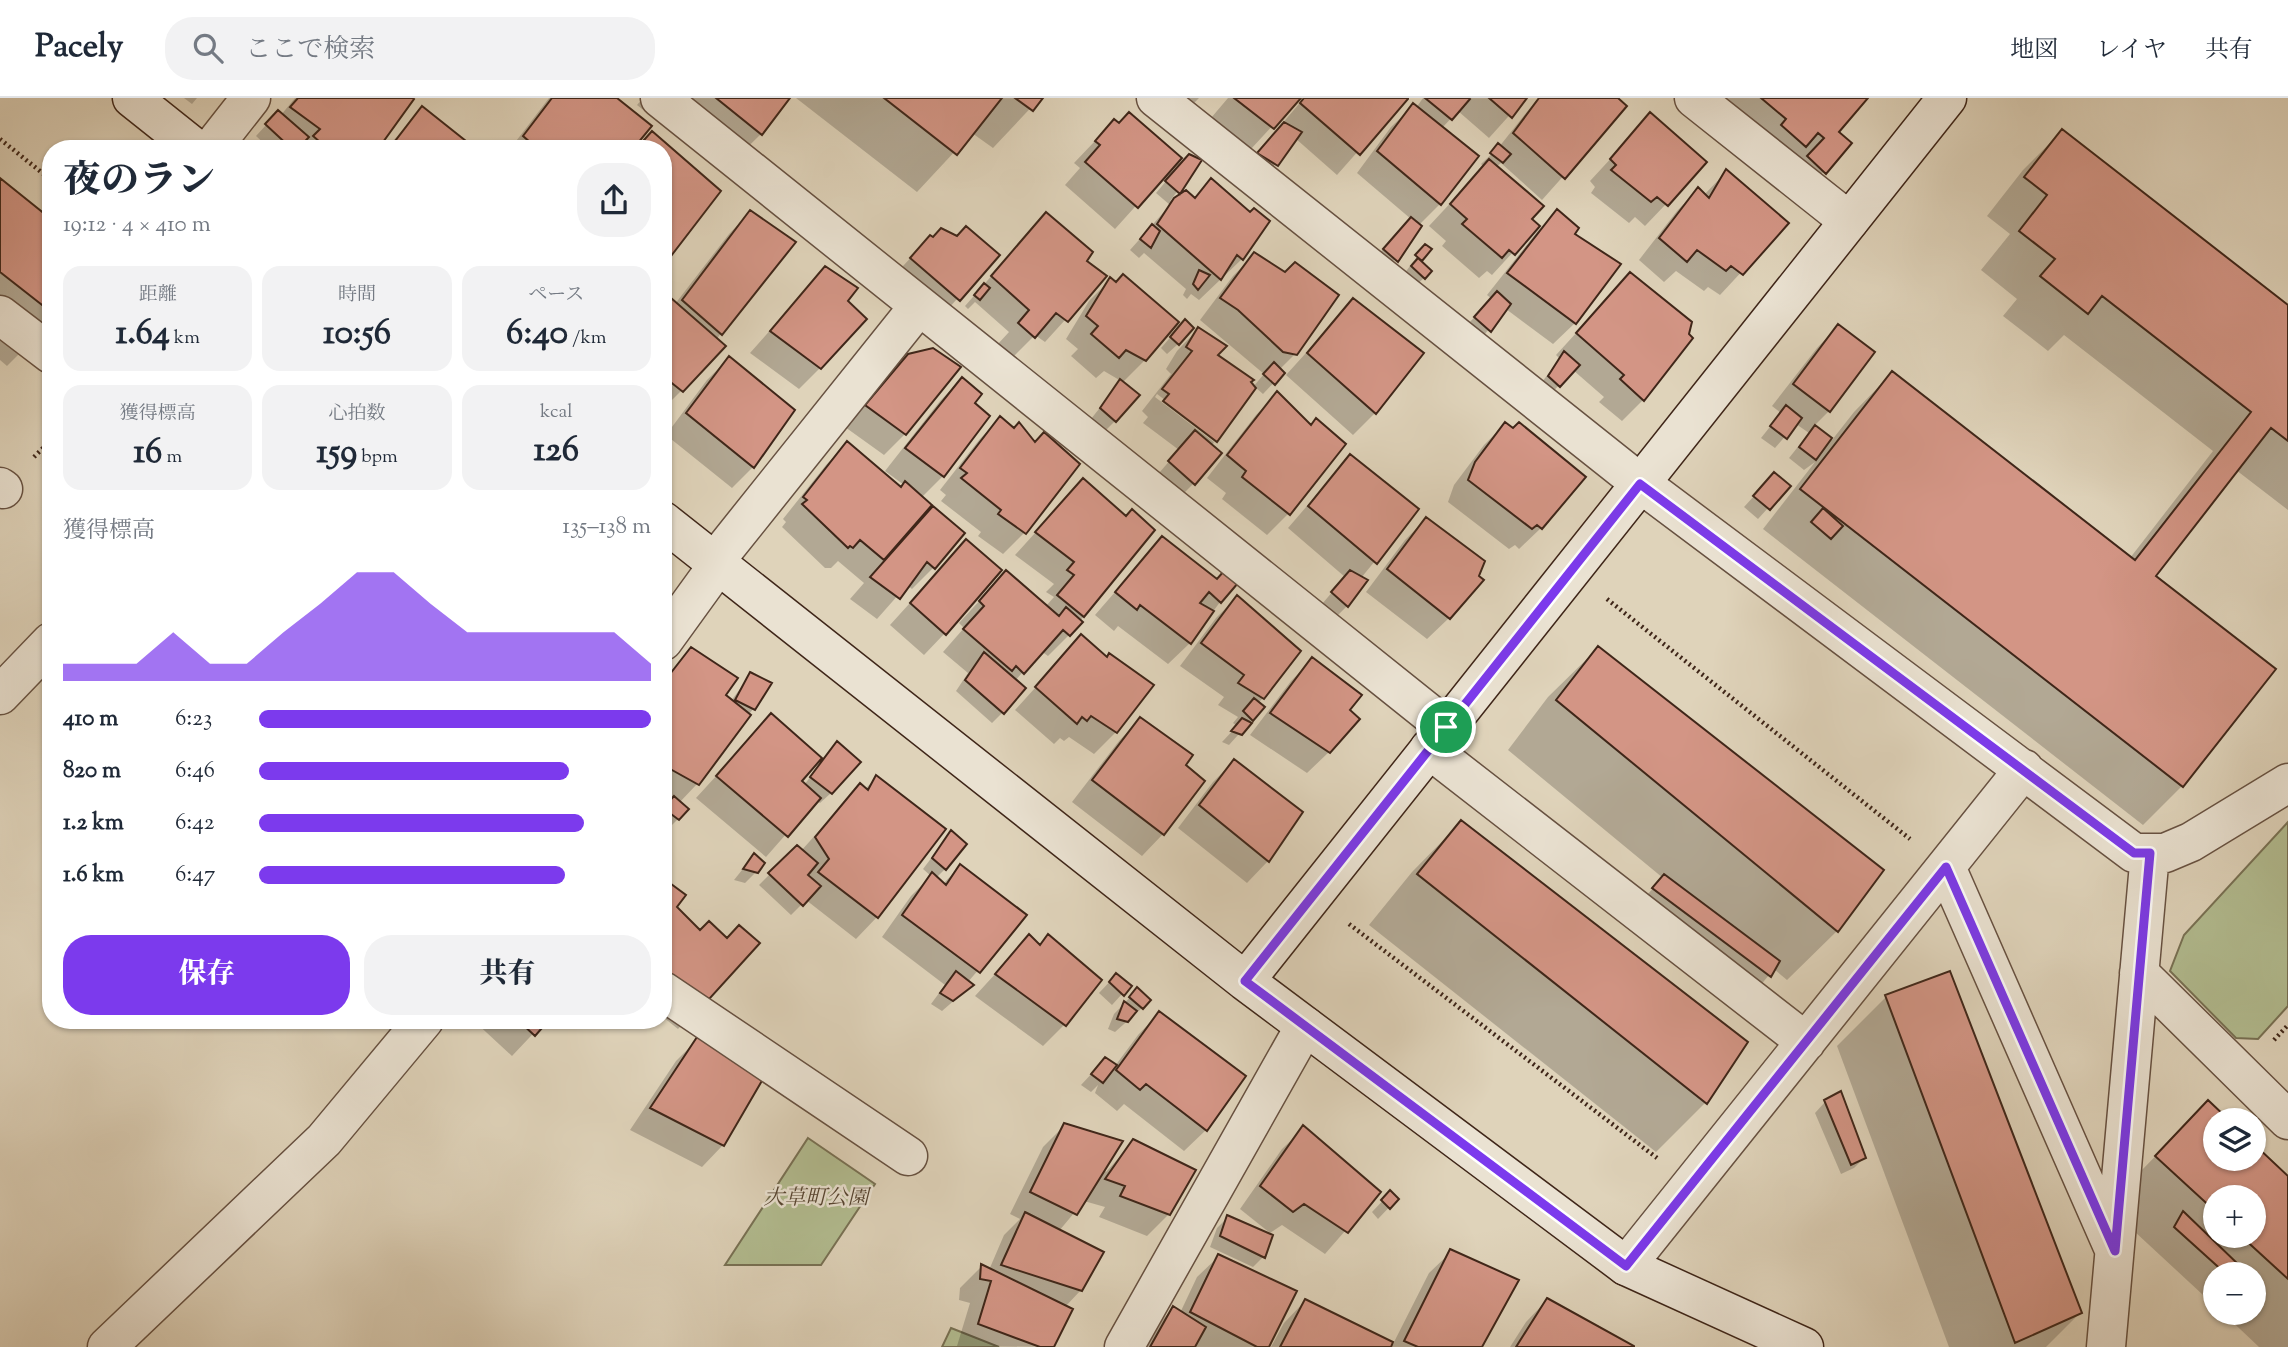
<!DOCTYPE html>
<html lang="ja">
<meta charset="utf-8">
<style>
:root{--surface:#fff;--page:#f2f2f3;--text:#1f2937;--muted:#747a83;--line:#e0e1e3;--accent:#7c3aed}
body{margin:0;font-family:"Sorts Mill Goudy","Noto Serif JP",serif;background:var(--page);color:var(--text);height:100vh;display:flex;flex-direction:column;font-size:26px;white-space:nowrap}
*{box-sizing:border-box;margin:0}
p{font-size:23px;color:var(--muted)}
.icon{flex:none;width:38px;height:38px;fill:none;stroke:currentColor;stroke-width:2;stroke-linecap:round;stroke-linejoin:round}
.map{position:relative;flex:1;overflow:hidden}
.drawer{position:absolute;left:42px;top:42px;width:630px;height:889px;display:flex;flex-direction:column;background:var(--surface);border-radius:28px;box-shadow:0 2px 5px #0004}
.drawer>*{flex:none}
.fabs{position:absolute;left:2203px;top:1010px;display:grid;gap:14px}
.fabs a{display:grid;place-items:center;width:63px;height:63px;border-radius:50%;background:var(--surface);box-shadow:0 2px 5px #0004;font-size:35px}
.pin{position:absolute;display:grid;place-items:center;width:60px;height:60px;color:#fff;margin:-30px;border:4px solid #fff;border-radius:50%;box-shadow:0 2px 7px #0007}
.round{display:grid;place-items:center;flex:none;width:74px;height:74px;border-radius:28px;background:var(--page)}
.overview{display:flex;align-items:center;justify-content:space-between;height:119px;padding:0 21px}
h1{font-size:38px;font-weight:800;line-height:52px}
.metrics{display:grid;grid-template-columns:repeat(3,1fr);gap:10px;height:119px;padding:7px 21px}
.metrics div{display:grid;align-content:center;border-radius:18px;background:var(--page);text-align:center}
.metrics b{font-size:35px;font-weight:800}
.metrics small{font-size:19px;font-weight:400}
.metrics p{font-size:19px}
.chart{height:196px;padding:14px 21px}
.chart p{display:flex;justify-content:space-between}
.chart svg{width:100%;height:126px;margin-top:7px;fill:var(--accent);opacity:.7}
.action{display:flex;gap:14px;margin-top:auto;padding:14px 21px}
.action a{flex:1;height:80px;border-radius:28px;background:var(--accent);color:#fff;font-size:28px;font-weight:800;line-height:80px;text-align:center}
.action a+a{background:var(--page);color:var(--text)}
ul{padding:0 21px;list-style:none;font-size:23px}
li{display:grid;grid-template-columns:112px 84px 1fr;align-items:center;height:52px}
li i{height:18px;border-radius:9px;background:var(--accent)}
header{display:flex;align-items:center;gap:42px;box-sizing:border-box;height:98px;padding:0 35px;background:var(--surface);border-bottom:2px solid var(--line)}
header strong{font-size:33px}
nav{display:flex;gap:38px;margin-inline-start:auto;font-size:24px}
.search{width:490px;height:63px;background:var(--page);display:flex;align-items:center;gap:18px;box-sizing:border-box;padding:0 24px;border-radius:28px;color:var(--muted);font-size:26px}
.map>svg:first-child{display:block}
.green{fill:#b2bc90;stroke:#787154;stroke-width:2}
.shadow{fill:#0003;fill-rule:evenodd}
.building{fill:#d39585;stroke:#3f2619;stroke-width:2}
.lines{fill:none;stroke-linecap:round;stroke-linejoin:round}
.street-casing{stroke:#675141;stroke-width:41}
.secondary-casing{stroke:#3f2619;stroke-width:41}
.path{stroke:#3f2619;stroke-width:4.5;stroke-dasharray:2 3.5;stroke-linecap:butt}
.street{stroke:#eae2d2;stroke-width:38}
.secondary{stroke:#eae2d2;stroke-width:38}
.route-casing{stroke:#fff;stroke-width:14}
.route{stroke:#7c3aed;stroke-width:9}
.labels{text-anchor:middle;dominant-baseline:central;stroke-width:5;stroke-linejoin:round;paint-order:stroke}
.park-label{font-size:21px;font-style:italic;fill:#564431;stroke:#eae2d2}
</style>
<header>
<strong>Pacely</strong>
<div class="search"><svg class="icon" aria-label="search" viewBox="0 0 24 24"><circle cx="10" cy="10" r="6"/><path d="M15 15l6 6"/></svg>ここで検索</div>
<nav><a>地図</a><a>レイヤ</a><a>共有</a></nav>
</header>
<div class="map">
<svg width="2288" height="1249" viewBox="0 0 2288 1249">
<rect width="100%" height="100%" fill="#dfd3ba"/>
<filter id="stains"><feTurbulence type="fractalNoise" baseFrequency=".00286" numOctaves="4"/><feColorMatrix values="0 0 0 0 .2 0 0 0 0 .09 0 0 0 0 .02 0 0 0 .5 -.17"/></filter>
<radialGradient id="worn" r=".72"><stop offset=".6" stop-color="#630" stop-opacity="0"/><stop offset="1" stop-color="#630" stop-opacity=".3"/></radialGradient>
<!-- green -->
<path class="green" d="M2288,724V908L2258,941L2236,940L2170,873L2184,837Z
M808,1040L875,1086L821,1167H725Z
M951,1230L999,1249H942Z"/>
<!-- shadow -->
<path class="shadow" d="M184,0H197L192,6Z
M295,0H416L412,1L376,51H270L256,38L278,14L281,17Z
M549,0H614L630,51H510Z
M643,0H788L761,36L722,74L637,7Z
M796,0H1040L993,50L972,35L917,94Z
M1175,0H1199L1184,15Z
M1228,0H1298L1251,51L1211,20Z
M1304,0H1405L1337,77L1295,40L1266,78L1248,66Z
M1423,0H1525L1489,40L1458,13L1442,30L1477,58L1440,106L1418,128L1386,173L1373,162L1411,121L1357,75L1391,29L1413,8L1416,10Z
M1538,0H1615L1625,9L1542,102L1501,65L1496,69L1530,121L1537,128L1492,177L1487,173L1479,180L1442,148L1446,143L1429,128L1484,69L1481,66L1499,49Z
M1723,0H1866L1837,34L1849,46L1803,96L1787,81L1804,62L1797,56L1784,69Z
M422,10L474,51H386Z
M1651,17L1666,106L1645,128L1635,119L1629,125L1591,95L1595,89L1590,83Z
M1114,23L1179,60L1115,131L1065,87L1080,70L1074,65Z
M2062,33L2288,210V412L2236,372L2153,478L2273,571L2182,688L2143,727L1763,431L1815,364L1804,372L1789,360L1809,335L1796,326L1775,350L1761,340L1781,315L1772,308L1817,250L1838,228L1829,313L1814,328L1832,342L1854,314L1892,275L2130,460L2213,353L2064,237L2048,253L2003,218L2017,201L1981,172L2010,136L1987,118L2023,72Z
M652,35L718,93L663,162V51Z
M1200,63L1170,103L1186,95L1193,101L1211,82L1242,161L1199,202L1191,196L1187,201L1183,197L1186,191L1144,155L1139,160L1130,152L1170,107L1156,95L1178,69Z
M1726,74L1787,125L1720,197L1708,189L1704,193L1676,173L1664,184L1639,162L1677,113L1698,91L1704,97Z
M0,83L51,123V224L7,268L0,262Z
M1557,113L1572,137L1575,225L1553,246L1506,211L1479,243L1464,230L1492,201L1487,197L1536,135Z
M750,114L721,235L682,292L663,311V196L675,206L729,136Z
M1046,116L1084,164L1105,178L1045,244L1035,237L1012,260L997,247L1009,234L975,204L968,211L965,208Z
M930,139L997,157L937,223L890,182Z
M1425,148L1429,152L1419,164L1424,180L1413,190L1401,180Z
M1255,156L1295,256L1279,272L1283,275L1263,296L1255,289L1215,343V340L1157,296L1155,299L1214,344L1194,385L1183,396L1159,375L1179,352L1143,325L1148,319L1142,313L1171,276L1166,271L1177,253L1198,231L1216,257L1253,289L1264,276L1200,222L1233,178Z
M825,170L845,203L820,270L799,291L750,255Z
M1630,176L1643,302L1622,323L1599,304L1604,299L1573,272L1548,299L1538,289L1560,261L1556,257Z
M1110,182L1145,262L1122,285L1115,323L1105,333L1091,321L1121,283L1104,273L1096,280L1071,258L1078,251L1066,241L1089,203Z
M1353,203L1421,255L1375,315L1353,337L1286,277Z
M1175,234L1178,246L1167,256L1161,250Z
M909,258L905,336L884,357L845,329Z
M729,260L753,369L732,390L666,337L707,282Z
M962,281L972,305L943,378L921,400L912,428L962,436L933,470L912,491L907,487L877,521L850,501L864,485L838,463L831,470H825L782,429L786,424L783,421L826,367L847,345L900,391L904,387L885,373L940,303Z
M1277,296L1310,329L1344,346L1288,416L1267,437L1222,401L1226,395L1207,380L1256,317Z
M1000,320L1014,332L1019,327L1028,334L1025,337V434L1003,456L978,438L981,434L941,403L946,397L940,392L979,342Z
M1505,326L1541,430L1519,451L1515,447L1509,451L1448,404L1454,387L1484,347Z
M1350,358L1417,412L1361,480L1347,508L1337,518L1322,506L1345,479L1288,430Z
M1083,382L1126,420L1152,432L1069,537L1048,558L1041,553L1015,583L1003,614L992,625L956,593L968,575L943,554L964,530L959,525L1006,474L1046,508L1054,499L1046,494L1054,486L1015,457Z
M1764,387L1788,388L1758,421L1744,409Z
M1426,421L1449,520L1427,541L1366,494L1405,442Z
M1162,440L1220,504L1190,545L1168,566L1118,528L1114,533L1095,517Z
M966,443L945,535L924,557L890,527Z
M1237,499L1263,600L1258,605L1263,609L1229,647L1222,644L1237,628L1233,625L1238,619L1218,607L1224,599L1180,568L1216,520Z
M1081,539L1116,634L1094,656L1069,639L1064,643L1060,640L1054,646L1015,612Z
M1598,550L1837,833L1787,882L1774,871L1759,889L1643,801L1663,780L1508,652L1548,599Z
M691,552L723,597L731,603L751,576L753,611L697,686L679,705L687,712L667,732L663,729V710L670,704L663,701V582Z
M1312,562L1348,612L1329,654L1307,675L1250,637L1291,583Z
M771,618L804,687L837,645L831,695L820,705L816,702L766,759L696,700Z
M1140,621L1184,667L1163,736L1142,758L1072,704L1119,643Z
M1234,663L1301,714L1268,763L1247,785L1178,730L1213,684Z
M877,679V819L856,841L806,802L791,817L759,787L797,749L801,753L860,687L865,691Z
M1461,724L1746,944L1705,1005L1656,1054L1369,827L1412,774Z
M951,734L945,771L936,780L943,786L960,768L1025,817L968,884L972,887L942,913L931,906L945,887L882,839L911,798L931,778L923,771Z
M754,757L756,774L745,785L734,782Z
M663,782L675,809L699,909L678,931L663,919Z
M1049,838L1064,927L1043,948L975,898L1029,839L1038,848Z
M1116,877L1122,896L1112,907L1099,895Z
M1137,892L1142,910L1115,934L1108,931L1114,916Z
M1886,899L2080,1215L2046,1249H1949L1837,948Z
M1159,915L1206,1032L1184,1053L1124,1006L1117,1013L1095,995L1098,987L1091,994L1081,987L1095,972L1115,968L1138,937Z
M473,922H546L512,958Z
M698,941L723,1047L702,1069L630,1032L676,963Z
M1825,1004L1864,1060L1854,1070L1841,1076L1815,1015Z
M2208,1004L2227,1022H2216V1060H2254V1048L2288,1081V1249H2259L2222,1214H2254V1176H2216V1209L2107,1108ZM2216,1099H2254V1138H2216Z
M1065,1027L1106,1074L1134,1043L1169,1116L1147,1138L1099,1119L1105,1109L1084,1103L1059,1133L1081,1192L1065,1209L1052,1249L957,1248L970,1205L959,1202L960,1190L982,1168L989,1172L1004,1137L1020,1121L1010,1116L1043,1049Z
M1304,1030L1378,1095L1325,1156L1282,1127L1270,1135L1240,1111L1282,1051Z
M1390,1095L1397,1101L1378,1121L1372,1114Z
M1228,1119L1263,1159L1253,1169L1210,1149L1217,1130Z
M1451,1154L1480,1249H1271L1284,1225L1305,1203L1393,1246L1429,1175Z
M1219,1158L1267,1249H1147L1163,1221L1173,1210L1180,1215L1197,1179Z
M1547,1202L1632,1249H1510L1526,1224Z"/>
<!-- building -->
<path class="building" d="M298,0H413L414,1L378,51H328L313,38L320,31L290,9Z
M552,0H617L652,28L633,51H538L523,38Z
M716,0H790L762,37Z
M884,0H1002L957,57Z
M1015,0H1043L1033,13Z
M1234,0H1301L1274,31Z
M1304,0H1408V1L1360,57L1300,5Z
M1425,0H1469L1470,1L1452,22Z
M1489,0H1527L1512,20Z
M1539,0H1618L1627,8L1565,81L1513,35Z
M1761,0H1868L1839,34L1852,45L1826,76L1807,58L1824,40L1818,35L1806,49L1781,27L1786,21Z
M1413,5L1479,58L1441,107L1377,53Z
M422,8L476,51H389Z
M278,12L309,39L298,51H292L265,26Z
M1129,14L1182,60L1138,110L1085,64L1100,47L1095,43L1114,21L1119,25Z
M1650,14L1707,64L1668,108L1657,99L1651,104L1611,72L1616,67L1610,61Z
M1284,24L1302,34L1278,68L1257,55Z
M2062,31L2288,207V343L2271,330L2156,478L2276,571L2183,689L1800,391L1892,273L2135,462L2251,314L2102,198L2088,216L2040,178L2055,161L2019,133L2047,97L2024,79Z
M652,33L721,93L671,158L663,151V51H636Z
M1498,45L1511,56L1503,65L1490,55Z
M1189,56L1202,62L1180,96L1165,83Z
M1489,61L1544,108L1532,121L1540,128L1515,157L1509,152L1502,160L1462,126L1467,121L1450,106Z
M1726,71L1789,125L1743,177L1731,168L1726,173L1697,152L1687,164L1659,140L1698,89L1709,100Z
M0,80L51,121V214L0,174Z
M1211,80L1250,114L1254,110L1270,123L1243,162L1237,157L1221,182L1157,126L1174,100L1186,92L1195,100Z
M1557,111L1579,130L1575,136L1621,166L1576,226L1507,175Z
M750,112L796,144L722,237L682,202Z
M1046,114L1093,154L1087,163L1107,178L1068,224L1056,215L1035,240L1018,225L1029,212L991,178Z
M1411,119L1422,128L1398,164L1383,151Z
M1152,126L1160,133L1151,150L1140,141Z
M966,128L1000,157L960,203L910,160L930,137L933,139L941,130L957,138Z
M1425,146L1432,151L1422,163L1415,157Z
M1254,154L1285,174L1295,164L1339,197L1297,257L1283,254L1238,212L1220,200Z
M1418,160L1432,173L1425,181L1411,168Z
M825,168L858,190L848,203L867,221L821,271L770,233Z
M1199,172L1210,177L1198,192L1193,186Z
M1630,174L1692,224L1689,236L1693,240L1644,303L1620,281L1624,277L1576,235Z
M1123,176L1179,224L1146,263L1126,252L1119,260L1091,236L1098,228L1086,218L1110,179L1116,184Z
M984,185L990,190L980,202L974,197Z
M663,193L726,248L683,294L663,278Z
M1497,193L1511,206L1491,234L1474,219Z
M1353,200L1424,255L1376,316L1307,255Z
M1185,221L1194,230L1179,247L1170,239Z
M1838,226L1875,254L1830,314L1793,286Z
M1198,229L1227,248L1218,257L1254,282L1251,284L1256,290L1217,344L1163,303L1169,296L1162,291L1192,253L1186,249Z
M933,250L961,269L906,337L865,307L908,256Z
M1564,253L1580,267L1560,289L1548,278Z
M729,258L795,312L754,370L686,315Z
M1274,264L1285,275L1275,287L1263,276Z
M962,279L982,296L975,305L990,318L944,379L905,350Z
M1120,281L1140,297L1116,324L1100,310Z
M1277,293L1311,327L1316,320L1346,346L1290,417L1242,379L1246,373L1227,357Z
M1786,307L1802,320L1787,341L1770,328Z
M1000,318L1014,330L1019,324L1035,344L1044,334L1080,366L1026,436L998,416L1001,412L961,380L967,375L960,370Z
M1505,324L1513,330L1519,324L1586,379L1542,431L1537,427L1532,431L1468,382L1475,364Z
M1815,327L1832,340L1816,362L1799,349Z
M1195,332L1222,355L1195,387L1168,363Z
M847,343L901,389L905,383L932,407L884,462L860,442L853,450L850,448L848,450L802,406L807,402L803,399Z
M1350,356L1419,411L1377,466L1308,408Z
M1774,374L1791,388L1770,412L1753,398Z
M1083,380L1126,418L1132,411L1155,432L1084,519L1057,497L1074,477L1067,472L1074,464L1035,434Z
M933,408L965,435L935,471L927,464L900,501L870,479Z
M1823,410L1843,428L1831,441L1811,424Z
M1426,419L1485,463L1479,478L1484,482L1450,521L1387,471Z
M1162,438L1217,481L1224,473L1238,485L1221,505L1209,494L1200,505L1214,513L1191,546L1140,507L1137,512L1115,494Z
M966,441L1002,472L946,537L910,505Z
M1006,472L1059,518L1066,509L1083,524L1070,538L1063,532L1024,576L1016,568L1012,573L963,531L984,508L979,503Z
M1350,472L1368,482L1348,509L1331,494Z
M1237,497L1301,553L1264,601L1238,585L1244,577L1201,545Z
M1081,536L1107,559L1109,555L1154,587L1117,635L1091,618L1087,623L1082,619L1077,626L1035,589Z
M1598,548L1884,772L1838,834L1556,602Z
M691,549L738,580L726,597L751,617L699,687L663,667V585Z
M984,554L1026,590L1004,616L965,582Z
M1312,559L1362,597L1350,612L1360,621L1330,655L1270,615Z
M750,574L772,585L755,612L735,602Z
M1254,600L1265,609L1253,623L1243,613Z
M771,615L822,660L802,683L821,700L788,739L716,678Z
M1140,619L1193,657L1186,667L1205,683L1164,737L1092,682Z
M1242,620L1252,625L1242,637L1231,633Z
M837,643L861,664L832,696L810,679Z
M1234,661L1303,714L1269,764L1199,707Z
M876,677L946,731L878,820L818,774L829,761L815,739L860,685L868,692Z
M674,698L689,711L679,722L663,710Z
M1461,722L1748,944L1707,1006L1417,776Z
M951,732L967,746L946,772L932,760Z
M797,747L818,765L808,777L821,788L803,808L768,775Z
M754,755L765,765L758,775L743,771Z
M960,766L1027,817L980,875L902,817L932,774L946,787Z
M1664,776L1780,863L1771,879L1652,790Z
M663,780L686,797L677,809L700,832L709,823L727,840L739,827L760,845L701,910L663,880Z
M1029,836L1040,847L1048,836L1102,882L1066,928L995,876Z
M956,873L974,887L953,903L940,895Z
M1950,873L2082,1215L2015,1245L1885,897Z
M1116,875L1132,888L1124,898L1109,884Z
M1137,889L1151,902L1143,911L1129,899Z
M1124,903L1137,913L1128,924L1117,921Z
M1159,913L1246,978L1207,1033L1146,986L1140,992L1116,972Z
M518,922H549L535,938Z
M697,939L767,974L724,1048L650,1010Z
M1105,959L1117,967L1103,985L1091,976Z
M1841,993L1866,1060L1851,1067L1824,1002Z
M2208,1002L2229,1022H2216V1060H2254V1046L2288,1078V1181L2241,1138H2254V1099H2216V1114L2155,1058Z
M1064,1025L1123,1043L1077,1117L1030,1094Z
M1303,1027L1381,1094L1348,1135L1304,1106L1293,1114L1260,1088Z
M1133,1041L1196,1072L1170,1117L1120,1098L1125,1088L1105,1081Z
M1390,1092L1399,1101L1390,1111L1381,1102Z
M2183,1113L2240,1168L2226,1176L2174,1129Z
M1025,1114L1104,1154L1082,1193L1001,1167Z
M1227,1117L1273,1137L1265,1160L1220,1138Z
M1450,1151L1519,1182L1482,1249H1418L1404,1243Z
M1218,1156L1297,1193L1269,1249H1257L1190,1214Z
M981,1166L1073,1211L1054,1249H1040L978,1226L991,1183L980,1181Z
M1547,1200L1634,1248V1249H1516Z
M1305,1201L1393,1244L1391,1249H1280Z
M1173,1208L1206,1229L1195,1249H1150Z"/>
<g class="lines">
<defs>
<path id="street" d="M660,0L1446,629
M1156,0L1640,385L2134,755H2165L2191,744L2288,685
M1694,0L1849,123
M211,51L251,0
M0,217L51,256
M0,389L3,391
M715,463L919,208
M663,543L718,467
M0,597L51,544
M1429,651L1806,944
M1946,769L2113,1149
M2139,875L2288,1022
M663,893L908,1058
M1626,1168L2024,671
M107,1249L324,1042L424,922
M1124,1249L1305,928
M2106,1249L2150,755"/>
<path id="secondary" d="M132,0L196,51
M663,423L1245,883L1626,1168L1804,1249
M1245,883L1947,0"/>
</defs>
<!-- street casing -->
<use href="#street" class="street-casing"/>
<!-- secondary casing -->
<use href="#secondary" class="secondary-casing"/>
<!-- path -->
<path class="path" d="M0,41L51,82
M34,359L51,342
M1607,501L1910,741
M1349,826L1657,1060
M2274,942L2288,927"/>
<!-- street -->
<use href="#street" class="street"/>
<!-- secondary -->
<use href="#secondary" class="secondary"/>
</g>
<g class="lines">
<defs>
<path id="route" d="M1640,386L2134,755H2150L2115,1153L1946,769L1626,1168L1245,883Z"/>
</defs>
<!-- route casing -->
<use href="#route" class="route-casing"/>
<!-- route -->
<use href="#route" class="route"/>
</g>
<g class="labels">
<!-- park labels -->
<g class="park-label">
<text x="816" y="1101">大草町公園</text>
</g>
</g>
<rect width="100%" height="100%" filter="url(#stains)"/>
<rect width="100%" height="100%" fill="url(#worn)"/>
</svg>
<div class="fabs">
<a><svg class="icon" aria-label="layers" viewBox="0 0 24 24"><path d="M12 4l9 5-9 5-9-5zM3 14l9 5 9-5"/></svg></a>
<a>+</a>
<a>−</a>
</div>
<div class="pin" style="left:1446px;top:629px;background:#1e9e55"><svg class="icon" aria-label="arrive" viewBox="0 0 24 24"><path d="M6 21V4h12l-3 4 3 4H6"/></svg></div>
<section class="drawer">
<div class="overview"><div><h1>夜のラン</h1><p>19:12 · 4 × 410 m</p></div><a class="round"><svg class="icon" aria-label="share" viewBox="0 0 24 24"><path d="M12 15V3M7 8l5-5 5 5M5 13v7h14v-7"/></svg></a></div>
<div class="metrics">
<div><p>距離</p><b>1.64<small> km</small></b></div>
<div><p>時間</p><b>10:56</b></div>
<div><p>ペース</p><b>6:40<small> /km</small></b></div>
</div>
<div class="metrics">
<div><p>獲得標高</p><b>16<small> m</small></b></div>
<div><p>心拍数</p><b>159<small> bpm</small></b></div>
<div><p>kcal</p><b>126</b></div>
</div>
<div class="chart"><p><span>獲得標高</span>135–138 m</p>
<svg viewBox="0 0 160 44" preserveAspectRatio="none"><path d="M0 44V38L10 38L20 38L30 27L40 38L50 38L60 27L70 17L80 6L90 6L100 17L110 27L120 27L130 27L140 27L150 27L160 38V44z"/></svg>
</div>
<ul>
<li><b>410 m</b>6:23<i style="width:100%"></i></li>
<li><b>820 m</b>6:46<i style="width:79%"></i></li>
<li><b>1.2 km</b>6:42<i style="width:83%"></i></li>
<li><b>1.6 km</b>6:47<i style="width:78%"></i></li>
</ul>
<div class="action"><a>保存</a><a>共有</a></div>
</section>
</div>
